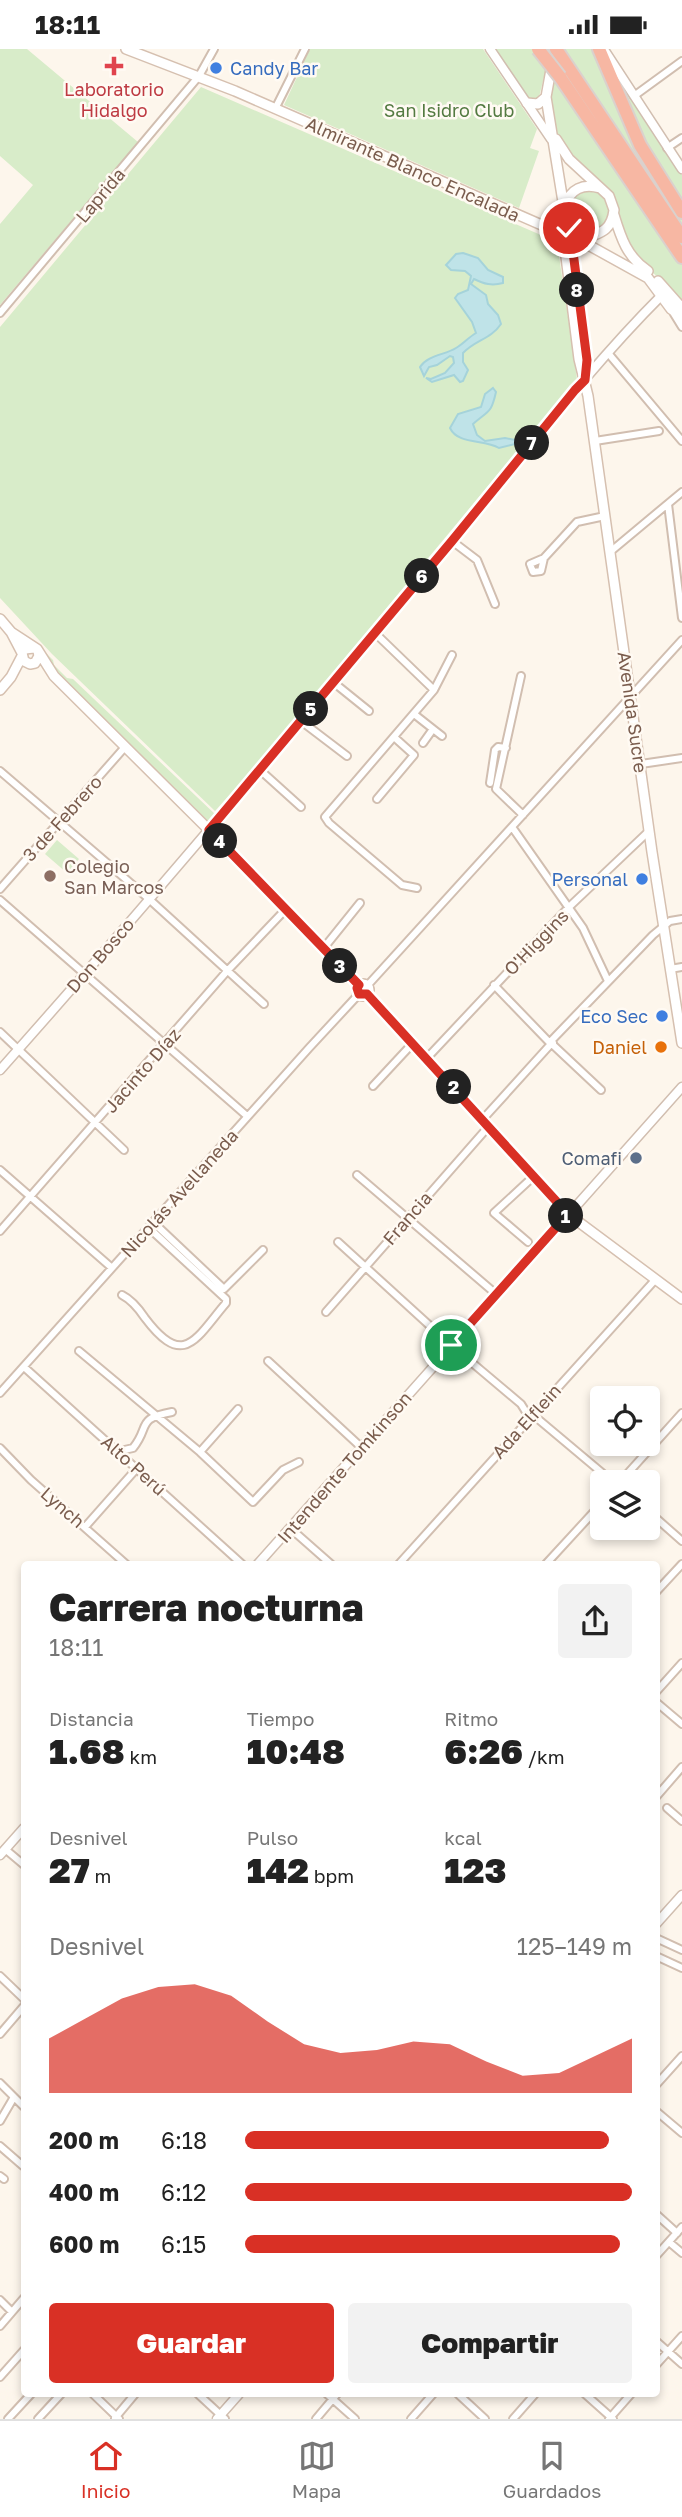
<!DOCTYPE html>
<html lang="es">
<meta charset="utf-8">
<style>
:root{--surface:#fff;--page:#f2f2f2;--text:#222;--muted:#767676;--line:#e0e0e0;--accent:#d93025}
body{margin:0;font-family:"Golos Text",sans-serif;background:var(--page);color:var(--text);height:100vh;display:flex;flex-direction:column;font-size:26px;white-space:nowrap}
*{box-sizing:border-box;margin:0}
p{font-size:23px;color:var(--muted)}
.icon{flex:none;width:38px;height:38px;fill:none;stroke:currentColor;stroke-width:2;stroke-linecap:round;stroke-linejoin:round}
.map{position:relative;flex:1;overflow:hidden}
.panel{position:absolute;left:21px;top:1512px;width:639px;height:836px;display:flex;flex-direction:column;background:var(--surface);border-radius:7px;box-shadow:0 4px 10px #0003}
.panel>*{flex:none}
.controls{position:absolute;left:590px;top:1337px;display:grid;gap:14px}
.controls a{display:grid;place-items:center;width:70px;height:70px;border-radius:7px;background:var(--surface);box-shadow:0 4px 10px #0003;font-size:35px}
.pin{position:absolute;display:grid;place-items:center;width:60px;height:60px;color:#fff;margin:-30px;border:4px solid #fff;border-radius:50%;box-shadow:0 2px 7px #0007}
.km{position:absolute;width:35px;height:35px;margin:-18px;border-radius:50%;background:#222;color:#fff;font-size:19px;line-height:35px;text-align:center}
.round{display:grid;place-items:center;flex:none;width:74px;height:74px;border-radius:7px;background:var(--page)}
.headline{display:flex;align-items:center;justify-content:space-between;height:119px;padding:0 28px}
h1{font-size:38px;font-weight:800;line-height:52px}
.stats{display:grid;grid-template-columns:repeat(3,1fr);gap:10px;height:119px;padding:7px 28px}
.stats div{display:grid;align-content:center}
.stats b{font-size:35px;font-weight:800}
.stats small{font-size:19px;font-weight:400}
.stats p{font-size:19px}
.chart{height:196px;padding:14px 28px}
.chart p{display:flex;justify-content:space-between}
.chart svg{width:100%;height:126px;margin-top:7px;fill:var(--accent);opacity:.7}
.primary-button{display:flex;gap:14px;margin-top:auto;padding:14px 28px}
.primary-button a{flex:1;height:80px;border-radius:7px;background:var(--accent);color:#fff;font-size:28px;font-weight:800;line-height:80px;text-align:center}
.primary-button a+a{background:var(--page);color:var(--text)}
ul{padding:0 28px;list-style:none;font-size:23px}
li{display:grid;grid-template-columns:112px 84px 1fr;align-items:center;height:52px}
li i{height:18px;border-radius:9px;background:var(--accent)}
.status{display:flex;justify-content:space-between;align-items:center;height:49px;padding:0 35px;background:var(--surface);direction:ltr}
.status svg{height:19px;fill:currentColor}
.tab-bar{display:flex;justify-content:space-around;align-items:center;height:98px;border-top:2px solid var(--line);background:var(--surface);font-size:19px;color:var(--muted)}
.tab-bar a{display:grid;justify-items:center;gap:4px}
.tab-bar .on{color:var(--accent)}
.map>svg:first-child{display:block}
.green{fill:#d8ecc9}
.water{fill:#bfe3e8;stroke:#a5d3da;stroke-width:2}
.lines{fill:none;stroke-linecap:round;stroke-linejoin:round}
.minor-casing{stroke:#d1beb0;stroke-width:10}
.tertiary-casing{stroke:#d1beb0;stroke-width:11}
.secondary-casing{stroke:#d6c0b0;stroke-width:12}
.motorway-casing{stroke:#dad1cd;stroke-width:16}
.minor{stroke:#fff;stroke-width:6}
.tertiary{stroke:#fff;stroke-width:8}
.secondary{stroke:#fff;stroke-width:9}
.motorway{stroke:#f7b7a3;stroke-width:12}
.motorway-bridge-casing{stroke:#dad1cd;stroke-width:16;stroke-linecap:butt}
.motorway-bridge{stroke:#f7b7a3;stroke-width:12}
.route-casing{stroke:#fff;stroke-width:14}
.route{stroke:#d93025;stroke-width:9}
.health-dot{fill:#e0444e;stroke:#fffaf3;stroke-width:2.5}
.shop-dot{fill:#3f7fe0;stroke:#fffaf3;stroke-width:2.5}
.education-dot{fill:#8d6e63;stroke:#fffaf3;stroke-width:2.5}
.food-dot{fill:#e8710a;stroke:#fffaf3;stroke-width:2.5}
.service-dot{fill:#5c6f8a;stroke:#fffaf3;stroke-width:2.5}
.labels{text-anchor:middle;dominant-baseline:central;stroke-width:5;stroke-linejoin:round;paint-order:stroke}
.shop-label{font-size:18px;fill:#366cbe;stroke:#fffaf3;text-anchor:end}
.health-label{font-size:18px;fill:#be3a42;stroke:#fffaf3}
.park-label{font-size:18px;fill:#537a41;stroke:#fffaf3}
.street-label{font-size:18px;fill:#7a5c4d;stroke:#fffaf3}
.education-label{font-size:18px;fill:#785e54;stroke:#fffaf3;text-anchor:start}
.food-label{font-size:18px;fill:#c56008;stroke:#fffaf3;text-anchor:end}
.service-label{font-size:18px;fill:#4e5e75;stroke:#fffaf3;text-anchor:end}
</style>
<div class="status"><b>18:11</b><svg viewBox="0 0 49 12"><path d="M0 12V9h3v3zM5 12V6h3v6zM10 12V3h3v9zM15 12V0h3v12zM26 1h20v11H26zM47 4h2v5h-2z"/></svg></div>
<div class="map">
<svg width="682" height="2370" viewBox="0 0 682 2370">
<rect width="100%" height="100%" fill="#fdf6ec"/>
<!-- green -->
<path class="green" d="M0,0H27L138,93L0,256V175L33,136L0,107Z
M310,0H483L537,80L530,99L539,102L519,159L284,56Z
M493,0H551L539,48L535,51L526,49Z
M557,0H594L682,167V257L658,228L638,212L627,193L611,146L567,104L558,88L549,46V29Z
M614,22L682,126V158L655,119Z
M201,38L557,193L577,330L252,721L215,762L52,605L0,549V278Z
M567 162a22 22 0 1 1 44 0a22 22 0 1 1-44 0Z
M42,600L53,611L54,616L67,629L73,630L217,767L210,772L207,771L55,621Z
M57,791L79,810L67,824L45,805Z"/>
<!-- water -->
<path class="water" d="M463,204L478,209L488,221L503,228V234C492,237 484,235 474,230L471,235L486,246L488,255L498,266L501,275C491,290 475,291 463,304V313L468,321L463,332L460,333L454,326L432,333L426,329L431,330L445,324L454,314L453,308L450,307L437,316L429,318L424,327L420,318C428,306 445,306 456,299C463,295 469,288 476,284L472,273L455,249L458,245L468,241L471,227L465,222L451,221L446,216L456,205Z
M493,339L496,343C491,365 489,361 473,375L477,386L485,392L505,389L515,391V395L499,399C484,390 458,396 450,379L458,365L481,358L485,345Z"/>
<g class="lines">
<defs>
<path id="minor" d="M634,47L682,12
M275,60L305,0
M667,99L682,89
M0,264L199,27L214,0
M674,265L682,278
M608,304L682,392
M595,392L659,382
M668,455L682,569
M452,492L477,511L495,555
M610,503L682,443
M544,509L541,522L533,523L530,515L544,509L577,473L605,467
M374,583L434,641
M521,627L496,740L523,766
M333,633L369,662
M414,665L433,680
M301,672L347,707
M423,694L433,680L442,687
M641,715L682,709
M260,721L301,758
M0,722L149,850L264,955
M490,734L495,701L498,698L506,699
M377,750L414,706L394,688
M512,778L583,879L608,932
M417,839L402,836L329,774L325,768L434,641L452,606
M0,840L125,698
M0,851L247,1067
M323,900L360,854
M670,920L682,918
M494,936L549,993L553,994
M367,937L682,591
M0,983L124,1101
M551,992L653,886L670,872L682,870
M552,995L601,1041
M427,1009L568,859L649,782
M373,1037L413,994
M483,1070L550,996
M0,1121L112,1219
M357,1126L496,1245
M154,1174L224,1240L263,1201
M0,1182L228,921L285,861
M338,1193L451,1296L521,1355L526,1363L532,1365L613,1433
M528,1193L494,1164L534,1127
M122,1246C132,1251 139,1260 145,1269C184,1321 196,1289 226,1254V1250L149,1179
M326,1263L489,1077
M79,1302L200,1403L253,1453L283,1421L299,1413
M268,1312L361,1398
M24,1318L243,1516
M0,1344L309,999L359,945
M0,1399L31,1431L127,1516
M120,1402L133,1399C151,1377 135,1370 172,1363
M200,1403L238,1360
M620,1433L682,1364
M648,1462L682,1492
M85,1478L138,1418
M290,1479L332,1516
M398,1516L655,1231
M545,1516L602,1454
M656,1543L682,1515
M656,1643L682,1614
M656,1653L682,1675
M656,1748L682,1718
M667,1759L682,1772
M5,1800L24,1816
M656,1889L682,1901
M656,1907L682,1919
M0,1927L24,1950
M0,1985L24,1957
M0,2034L24,2058
M656,2036L682,2007
M656,2062L682,2084
M0,2072L14,2048
M0,2097L23,2117
M0,2127L4,2130
M656,2165L677,2184
M669,2193L682,2204
M656,2207L682,2178
M0,2251L12,2263
M0,2277L24,2249
M656,2292L682,2315
M656,2316L682,2287
M0,2328L24,2301
M93,2345L119,2370
M198,2345L225,2370
M327,2345L355,2370
M458,2345L485,2370
M585,2345L613,2370
M115,2369L135,2345
M8,2370L31,2345
M38,2370L61,2345
M316,2370L337,2345
M411,2370L433,2345
M513,2370L535,2345
M609,2370L631,2345"/>
<path id="tertiary" d="M490,0L551,90
M605,2L682,120
M0,1021C154,848 303,670 451,493C521,410 585,323 661,247
M257,1516L682,1038
M0,1806L24,1779
M656,1875L682,1846
M217,2370L239,2345"/>
<path id="secondary" d="M126,0L235,42L592,198L648,229L671,260L682,268
M552,15L546,48L564,159L565,200L579,310L588,347L652,803L682,994
M527,54L538,55L546,48
M556,90L569,110L609,147L614,161C610,195 581,179 573,203L587,311L586,326
M565,157C570,140 583,134 600,139
M614,166C621,189 627,208 648,222
M658,232L682,259
M0,570L11,583L22,604
M11,583L37,600L54,627L209,781L359,936
M34,599L25,600L22,604L24,612L30,615L35,614L39,607L38,602
M0,641L11,628L22,607
M357 941a6 6 0 1 1 12 0a6 6 0 1 1-12 0Z
M367,945L568,1165L682,1250"/>
<path id="motorway" d="M556,0L682,188
M599,0L640,96L682,163
M560,28L682,208"/>
</defs>
<!-- minor casing -->
<use href="#minor" class="minor-casing"/>
<!-- tertiary casing -->
<use href="#tertiary" class="tertiary-casing"/>
<!-- secondary casing -->
<use href="#secondary" class="secondary-casing"/>
<!-- motorway casing -->
<use href="#motorway" class="motorway-casing"/>
<!-- minor -->
<use href="#minor" class="minor"/>
<!-- tertiary -->
<use href="#tertiary" class="tertiary"/>
<!-- secondary -->
<use href="#secondary" class="secondary"/>
<!-- motorway -->
<use href="#motorway" class="motorway"/>
<defs>
<path id="motorway-bridge" d="M538,0L560,28"/>
</defs>
<!-- motorway-bridge casing -->
<use href="#motorway-bridge" class="motorway-bridge-casing"/>
<!-- motorway-bridge -->
<use href="#motorway-bridge" class="motorway-bridge"/>
</g>
<g class="lines">
<defs>
<path id="route" d="M451,1296L568,1165L367,945H359L357,939L359,936L209,781L452,492L575,341L585,331L587,311L573,203L580,191L569,179"/>
</defs>
<!-- route casing -->
<use href="#route" class="route-casing"/>
<!-- route -->
<use href="#route" class="route"/>
</g>
<!-- markers -->
<path class="health-dot" d="M110.5 6.5h7v7h7v7h-7v7h-7v-7h-7v-7h7z"/>
<g class="shop-dot">
<circle cx="216" cy="19" r="7"/>
<circle cx="642" cy="830" r="7"/>
<circle cx="662" cy="967" r="7"/>
</g>
<circle class="education-dot" cx="50" cy="827" r="7"/>
<circle class="food-dot" cx="661" cy="998" r="7"/>
<circle class="service-dot" cx="636" cy="1109" r="7"/>
<g class="labels">
<!-- shop labels -->
<g class="shop-label">
<text x="230" y="19" text-anchor="start">Candy Bar</text>
<text x="628" y="830">Personal</text>
<text x="648" y="967">Eco Sec</text>
</g>
<!-- health labels -->
<g class="health-label">
<text x="114" y="40">Laboratorio<tspan x="114" dy="21">Hidalgo</tspan></text>
</g>
<!-- park labels -->
<g class="park-label">
<text x="449" y="61">San Isidro Club</text>
</g>
<!-- street labels -->
<g class="street-label">
<text transform="translate(413 120) rotate(24)">Almirante Blanco Encalada</text>
<text transform="translate(100 146) rotate(-50)">Laprida</text>
<text transform="translate(633 663) rotate(82)">Avenida Sucre</text>
<text transform="translate(62 769) rotate(-48)">3 de Febrero</text>
<text transform="translate(536 893) rotate(-46)">O'Higgins</text>
<text transform="translate(100 906) rotate(-49)">Don Bosco</text>
<text transform="translate(142 1021) rotate(-49)">Jacinto Díaz</text>
<text transform="translate(179 1144) rotate(-48)">Nicolás Avellaneda</text>
<text transform="translate(407 1169) rotate(-49)">Francia</text>
<text transform="translate(526 1372) rotate(-48)">Ada Elflein</text>
<text transform="translate(134 1416) rotate(42)">Alto Perú</text>
<text transform="translate(344 1418) rotate(-49)">Intendente Tomkinson</text>
<text transform="translate(63 1458) rotate(41)">Lynch</text>
</g>
<!-- education labels -->
<g class="education-label">
<text x="64" y="817">Colegio<tspan x="64" dy="21">San Marcos</tspan></text>
</g>
<!-- food labels -->
<g class="food-label">
<text x="647" y="998">Daniel</text>
</g>
<!-- service labels -->
<g class="service-label">
<text x="622" y="1109">Comafi</text>
</g>
</g>
</svg>
<div class="controls">
<a><svg class="icon" aria-label="locate" viewBox="0 0 24 24"><circle cx="12" cy="12" r="6"/><path d="M12 2v4M12 18v4M2 12h4M18 12h4"/></svg></a>
<a><svg class="icon" aria-label="layers" viewBox="0 0 24 24"><path d="M12 4l9 5-9 5-9-5zM3 14l9 5 9-5"/></svg></a>
</div>
<div class="pin" style="left:451px;top:1296px;background:#1e9e55"><svg class="icon" aria-label="arrive" viewBox="0 0 24 24"><path d="M6 21V4h12l-3 4 3 4H6"/></svg></div>
<div class="pin" style="left:569px;top:179px;background:#d93025"><svg class="icon" aria-label="check" viewBox="0 0 24 24"><path d="M5 12l5 5 9-10"/></svg></div>
<b class="km" style="left:566px;top:1167px">1</b>
<b class="km" style="left:454px;top:1038px">2</b>
<b class="km" style="left:340px;top:917px">3</b>
<b class="km" style="left:220px;top:792px">4</b>
<b class="km" style="left:311px;top:660px">5</b>
<b class="km" style="left:422px;top:527px">6</b>
<b class="km" style="left:532px;top:394px">7</b>
<b class="km" style="left:577px;top:241px">8</b>
<section class="panel">
<div class="headline"><div><h1>Carrera nocturna</h1><p>18:11</p></div><a class="round"><svg class="icon" aria-label="share" viewBox="0 0 24 24"><path d="M12 15V3M7 8l5-5 5 5M5 13v7h14v-7"/></svg></a></div>
<div class="stats">
<div><p>Distancia</p><b>1.68<small> km</small></b></div>
<div><p>Tiempo</p><b>10:48</b></div>
<div><p>Ritmo</p><b>6:26<small> /km</small></b></div>
</div>
<div class="stats">
<div><p>Desnivel</p><b>27<small> m</small></b></div>
<div><p>Pulso</p><b>142<small> bpm</small></b></div>
<div><p>kcal</p><b>123</b></div>
</div>
<div class="chart"><p><span>Desnivel</span>125–149 m</p>
<svg viewBox="0 0 160 44" preserveAspectRatio="none"><path d="M0 44V25L10 18L20 11L30 7L40 6L50 10L60 19L70 27L80 30L90 29L100 26L110 27L120 33L130 38L140 37L150 31L160 25V44z"/></svg>
</div>
<ul>
<li><b>200 m</b>6:18<i style="width:94%"></i></li>
<li><b>400 m</b>6:12<i style="width:100%"></i></li>
<li><b>600 m</b>6:15<i style="width:97%"></i></li>
</ul>
<div class="primary-button"><a>Guardar</a><a>Compartir</a></div>
</section>
</div>
<nav class="tab-bar">
<a class="on"><svg class="icon" aria-label="home" viewBox="0 0 24 24"><path d="M3 11l9-7 9 7M6 9v11h12V9"/></svg>Inicio</a>
<a><svg class="icon" aria-label="map" viewBox="0 0 24 24"><path d="M3 6l6-2 6 2 6-2v14l-6 2-6-2-6 2zM9 4v14M15 6v14"/></svg>Mapa</a>
<a><svg class="icon" aria-label="saved" viewBox="0 0 24 24"><path d="M7 4h10v16l-5-4-5 4z"/></svg>Guardados</a>
</nav>
